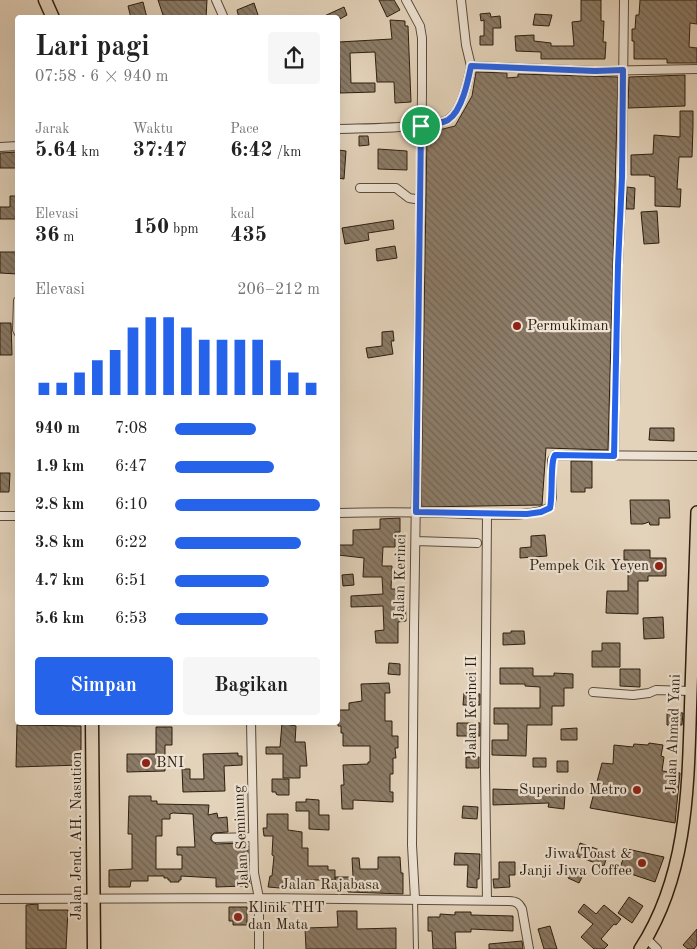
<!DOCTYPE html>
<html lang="id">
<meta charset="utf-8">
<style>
:root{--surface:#fff;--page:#f6f6f6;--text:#222;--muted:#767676;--accent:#2563eb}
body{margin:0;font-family:"Old Standard TT",serif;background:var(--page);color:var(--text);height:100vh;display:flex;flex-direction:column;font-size:19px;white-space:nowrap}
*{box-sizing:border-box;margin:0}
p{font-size:16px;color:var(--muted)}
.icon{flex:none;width:28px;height:28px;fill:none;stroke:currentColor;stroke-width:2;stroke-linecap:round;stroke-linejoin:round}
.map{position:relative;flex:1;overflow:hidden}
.side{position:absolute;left:15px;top:15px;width:325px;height:710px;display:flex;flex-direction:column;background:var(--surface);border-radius:5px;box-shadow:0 5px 20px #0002}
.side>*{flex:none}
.pin{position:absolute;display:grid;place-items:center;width:42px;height:42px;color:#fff;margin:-21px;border:2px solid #fff;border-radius:50%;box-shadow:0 1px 5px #0007}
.round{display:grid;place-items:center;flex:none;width:52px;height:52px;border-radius:5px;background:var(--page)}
.headline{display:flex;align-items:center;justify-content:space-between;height:85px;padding:0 20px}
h1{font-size:28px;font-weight:600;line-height:38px}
.stats{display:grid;grid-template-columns:repeat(3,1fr);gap:8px;height:85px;padding:5px 20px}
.stats div{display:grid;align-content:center}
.stats b{font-size:21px;font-weight:600}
.stats small{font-size:14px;font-weight:400}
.stats p{font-size:14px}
.chart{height:140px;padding:10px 20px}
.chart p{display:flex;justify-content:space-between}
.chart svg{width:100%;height:90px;margin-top:5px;stroke:var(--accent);stroke-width:6}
.action{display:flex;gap:10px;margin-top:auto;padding:10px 20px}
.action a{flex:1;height:58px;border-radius:5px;background:var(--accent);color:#fff;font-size:20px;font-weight:600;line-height:58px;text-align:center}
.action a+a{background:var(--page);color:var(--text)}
ul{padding:0 20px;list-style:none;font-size:16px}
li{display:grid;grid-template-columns:80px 60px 1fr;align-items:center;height:38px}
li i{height:12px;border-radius:6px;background:var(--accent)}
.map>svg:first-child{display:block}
.building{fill:url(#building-back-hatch);stroke:#2c1e0f;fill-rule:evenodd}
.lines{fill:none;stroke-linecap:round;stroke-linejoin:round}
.service-casing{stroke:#5a4b3a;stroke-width:6}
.minor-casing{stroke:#5a4b3a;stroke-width:10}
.primary-casing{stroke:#2c1e0f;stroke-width:14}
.trunk-casing{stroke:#2c1e0f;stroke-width:15}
.service{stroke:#ede2d3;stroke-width:4}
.minor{stroke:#ede2d3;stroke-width:8}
.primary{stroke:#e4d3bb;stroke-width:11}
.trunk{stroke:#e4d3bb;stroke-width:12}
.route-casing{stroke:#fff;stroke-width:10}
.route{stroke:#2563eb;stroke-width:6}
.poi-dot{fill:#8f2418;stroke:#ede2d3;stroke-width:2}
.labels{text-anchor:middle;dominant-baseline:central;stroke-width:4.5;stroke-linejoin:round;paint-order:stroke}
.poi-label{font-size:15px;fill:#2c1e0f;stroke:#ede2d3;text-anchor:start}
.street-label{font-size:15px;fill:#2c1e0f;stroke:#ede2d3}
</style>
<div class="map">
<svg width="697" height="949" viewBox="0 0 697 949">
<defs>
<pattern id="building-back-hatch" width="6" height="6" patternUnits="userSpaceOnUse" patternTransform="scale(1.25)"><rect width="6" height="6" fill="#8c7c68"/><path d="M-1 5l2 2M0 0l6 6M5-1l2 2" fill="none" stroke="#736554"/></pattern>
</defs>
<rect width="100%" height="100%" fill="#e4d3bb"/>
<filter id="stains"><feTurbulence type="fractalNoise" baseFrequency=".004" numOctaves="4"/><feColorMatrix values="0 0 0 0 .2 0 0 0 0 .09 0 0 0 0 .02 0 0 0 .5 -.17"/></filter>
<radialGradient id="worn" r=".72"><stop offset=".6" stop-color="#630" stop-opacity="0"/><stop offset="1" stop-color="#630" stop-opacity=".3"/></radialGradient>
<!-- building -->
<path class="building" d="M158,0H207L206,18H164Z
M379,0H394L400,10L387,17Z
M581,0H601V21H604L603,42H606L605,59H541V52L516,51L515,36L534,35V41L551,43V46H574L572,22L581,21Z
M640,0H697V24L690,23L689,47L697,48V63H667V59H634V41H632V29H635L636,15H639Z
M143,2L147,18H131L128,6Z
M254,3L259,18H239L237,10Z
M344,7L347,15L340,19V18H320Z
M490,13L491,17L500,16L501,28H493V45H480V36H484V20L481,21L480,14Z
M535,14L552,15L549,26L533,25Z
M390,20L405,21V26H408L411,102L395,103L394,82H377L375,52L350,53L351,83H375V92L340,93L339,42L392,39Z
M476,72L507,73V78L518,77V74L618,77L608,450L546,448L542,505L421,507L427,133L455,126L472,96Z
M685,75V106L628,108L629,77Z
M680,111H693V126L692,157H679L677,189H681L680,207L655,206V177L649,176L650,175H631V155L653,154L654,135L680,137Z
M359,136H368L369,145L359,146Z
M378,149L407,151V170L378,169Z
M338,150L346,151L344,179L338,178Z
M18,152V168H0V153Z
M627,187L635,188L634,209H626Z
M10,196H18V219H0V207H10Z
M657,211L659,243L644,244L641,212Z
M393,220L394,229L368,233L369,240L345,244L342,228Z
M395,246L397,258L377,261L376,249Z
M0,252H18V274L0,273Z
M0,323H11L12,355H0Z
M393,331L394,341H391L393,354L368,358L366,348L382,346V332Z
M650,428H674V441L649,440Z
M571,461H592V488H585V492H571Z
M0,473H10L9,492H0Z
M630,500H669L670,518H659V525H650L649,522L643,524H631Z
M400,518V532H395V547H383L382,566H392L391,589H405L406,621L398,622V643H376L375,631L384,630L383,606L351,607V596L383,594L382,577H363L364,558L338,555V545H353V530L380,529V519Z
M545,535L547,556L520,558V548L531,547V536Z
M624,550H650V558H666V576H648V581H638V614L606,613L607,591H628V560H624Z
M353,574L354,585L343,586L342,575Z
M663,617L664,638L644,639L643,618Z
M511,631H524L525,644L503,645V633H511Z
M602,643H620V667H592V651H602Z
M389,663L400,664V675L388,674Z
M500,668H533V676H554V673L573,674V688H564V706H552V725H527L526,756L492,755V740H508V724H494V708H540V687L525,686V684H500Z
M620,669H640V687L620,686Z
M389,683L390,693H385V721H392V736H398V748H395L396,758H393V774H390V792H393V802L353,800V809H342L341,785H344L343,765L368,764V762H370V746H343V733H341V726H338V710H349V703L362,701L361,684Z
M464,693L480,694V705H463Z
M667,712L683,713L682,725H667Z
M282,723L296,726L295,742H305L307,766H300V778H283V754H266V747H280Z
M457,723H480V736H457Z
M17,725L81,726V765L16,767Z
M156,727H172V745H165V771L127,772V754H156Z
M577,728V740H561V729Z
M649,743L663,745L661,756L664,757L662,771L680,773L675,823L590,808L602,763L613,764L614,745L633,747L634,744L648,745Z
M238,753V756H242V765L224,766L225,791L183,792L182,769H190V779H204L203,754Z
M466,757H479V768H466Z
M533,758H546V767H533Z
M557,761H568V772H557Z
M272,779H289V795H278L276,794V792H272Z
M493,789L546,791V793L565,795L564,809L548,807L549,803L493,805Z
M129,796H151V801H157V804L209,805L208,815L217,813L218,818L227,817L228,832L214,833L211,836V840L216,844L243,843V846H248V854H246V874H248L250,884H244V886L216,887V878L181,876V880H179V882H170V880H168V878H164V876H148V881H131L130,887H109V870L132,869V834H128ZM173,813L193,814L195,847H177V855H182V869H156V836H162V819H170V814Z
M306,799L319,800V815H329V830L309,829V811H296V802H306Z
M463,806L478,807L477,819L462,818Z
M267,814H288V830L302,832V848H308V866H328V870H335V880H306V884L292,885V889L268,887L270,876H272L274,856L272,855L273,836H264L263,828H267Z
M580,843L608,853L604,866L576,856Z
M627,849L664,857L655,882L619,870Z
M455,853L480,854L479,879H477V888L467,887L468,865H454Z
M378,857H400L401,873H403V894L348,892V889L336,890L335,877H353L352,858H359L360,869H378Z
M499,862H515V875H509L510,887L494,888L493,879H499Z
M572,868L584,873L579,883L568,878Z
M629,897L643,906L632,923L618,913Z
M38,904V910H68L66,949H26V905Z
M584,904L596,914L604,905L621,919L616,925L614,924L601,939L608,945L604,949H594L581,937L593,924L578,912Z
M229,907H247V925H233V921H229Z
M337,911H357V929L396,928V949H306L305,928L338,927Z
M455,912H471V915L513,916V931L471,929V932H455L456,949H433L432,931H428V917H440V914L455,915Z
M550,926L557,949H544L538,929Z
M697,929V945L694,949H688L683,945Z
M522,941L523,949H489V944Z"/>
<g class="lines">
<defs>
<path id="service" d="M18,298L16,300L15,330L18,336
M415,899L416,949"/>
<path id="minor" d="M216,0L224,18
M406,0L420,26L422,38V94L414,628L412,845L415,899
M461,0L466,45L471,66L595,71L697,69
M338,129C359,128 434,129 449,119C462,110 468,81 471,66
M0,147L18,146
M360,188H396L409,198L421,200
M614,456L618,265L622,177L624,0
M338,513C372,512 407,512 442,513C466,513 531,520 550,507L552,497V460L555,455L697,456
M487,514L485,769L487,900
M0,516H18
M416,541L477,543
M593,692L633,695L649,693L656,690L691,691
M251,722L254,873L259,898V949
M216,838L253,837
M0,899L259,898L509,901C516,901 519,903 522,909L529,949
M647,939L657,949"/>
<path id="primary" d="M640,949C690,872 688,780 691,691C693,632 695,572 697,512"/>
<path id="trunk" d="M45,0L53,18
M92,722L94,949"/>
</defs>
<!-- service casing -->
<use href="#service" class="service-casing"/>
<!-- minor casing -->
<use href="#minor" class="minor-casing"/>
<!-- primary casing -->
<use href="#primary" class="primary-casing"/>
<!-- trunk casing -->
<use href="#trunk" class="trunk-casing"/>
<!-- service -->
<use href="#service" class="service"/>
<!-- minor -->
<use href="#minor" class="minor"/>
<!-- primary -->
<use href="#primary" class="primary"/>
<!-- trunk -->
<use href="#trunk" class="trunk"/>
</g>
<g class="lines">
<defs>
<path id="route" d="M471,66L595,71L623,70L622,177L618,265L614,456L555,455C550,461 553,495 550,508L541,512L527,514L416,512L421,126C430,124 440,124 448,120C462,111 468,81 471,66Z"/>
</defs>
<!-- route casing -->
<use href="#route" class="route-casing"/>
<!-- route -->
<use href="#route" class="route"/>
</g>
<!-- markers -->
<g class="poi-dot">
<circle cx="517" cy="326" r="5"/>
<circle cx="659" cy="566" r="5"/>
<circle cx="146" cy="763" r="5"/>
<circle cx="637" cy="790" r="5"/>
<circle cx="642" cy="863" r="5"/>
<circle cx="238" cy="917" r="5"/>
</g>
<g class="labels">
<!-- poi labels -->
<g class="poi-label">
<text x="527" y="326">Permukiman</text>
<text x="649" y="566" text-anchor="end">Pempek Cik Yeyen</text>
<text x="156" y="763">BNI</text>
<text x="627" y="790" text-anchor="end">Superindo Metro</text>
<text x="632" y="854" text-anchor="end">Jiwa Toast &amp;<tspan x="632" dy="17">Janji Jiwa Coffee</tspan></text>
<text x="248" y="908">Klinik THT<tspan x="248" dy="17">dan Mata</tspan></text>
</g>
<!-- street labels -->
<g class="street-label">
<text transform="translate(401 577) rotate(-89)">Jalan Kerinci</text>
<text transform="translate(472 707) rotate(-90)">Jalan Kerinci II</text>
<text transform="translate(674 734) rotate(-88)">Jalan Ahmad Yani</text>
<text transform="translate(77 836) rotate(-90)">Jalan Jend. AH. Nasution</text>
<text transform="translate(242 837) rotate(-93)">Jalan Seminung</text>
<text x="330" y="885">Jalan Rajabasa</text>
</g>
</g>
<rect width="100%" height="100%" filter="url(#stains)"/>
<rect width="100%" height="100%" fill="url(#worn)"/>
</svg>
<div class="pin" style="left:421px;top:126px;background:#1e9e55"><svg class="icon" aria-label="arrive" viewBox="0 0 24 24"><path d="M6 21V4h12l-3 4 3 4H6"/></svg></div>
<section class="side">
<div class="headline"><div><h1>Lari pagi</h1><p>07:58 · 6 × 940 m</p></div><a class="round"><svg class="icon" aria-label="share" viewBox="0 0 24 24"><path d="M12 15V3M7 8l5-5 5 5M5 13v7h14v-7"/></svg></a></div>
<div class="stats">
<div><p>Jarak</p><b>5.64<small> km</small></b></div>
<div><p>Waktu</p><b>37:47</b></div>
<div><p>Pace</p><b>6:42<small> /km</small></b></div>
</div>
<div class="stats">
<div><p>Elevasi</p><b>36<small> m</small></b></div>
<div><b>150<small> bpm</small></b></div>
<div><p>kcal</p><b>435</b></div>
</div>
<div class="chart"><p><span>Elevasi</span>206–212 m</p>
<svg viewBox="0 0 160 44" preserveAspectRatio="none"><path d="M5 44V38M15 44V38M25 44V33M35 44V27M45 44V22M55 44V11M65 44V6M75 44V6M85 44V11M95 44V17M105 44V17M115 44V17M125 44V17M135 44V27M145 44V33M155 44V38"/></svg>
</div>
<ul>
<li><b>940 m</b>7:08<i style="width:56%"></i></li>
<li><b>1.9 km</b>6:47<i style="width:68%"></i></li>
<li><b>2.8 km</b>6:10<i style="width:100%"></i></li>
<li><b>3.8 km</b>6:22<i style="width:87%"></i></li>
<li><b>4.7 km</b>6:51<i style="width:65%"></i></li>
<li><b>5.6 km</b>6:53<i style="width:64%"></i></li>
</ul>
<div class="action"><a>Simpan</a><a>Bagikan</a></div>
</section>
</div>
